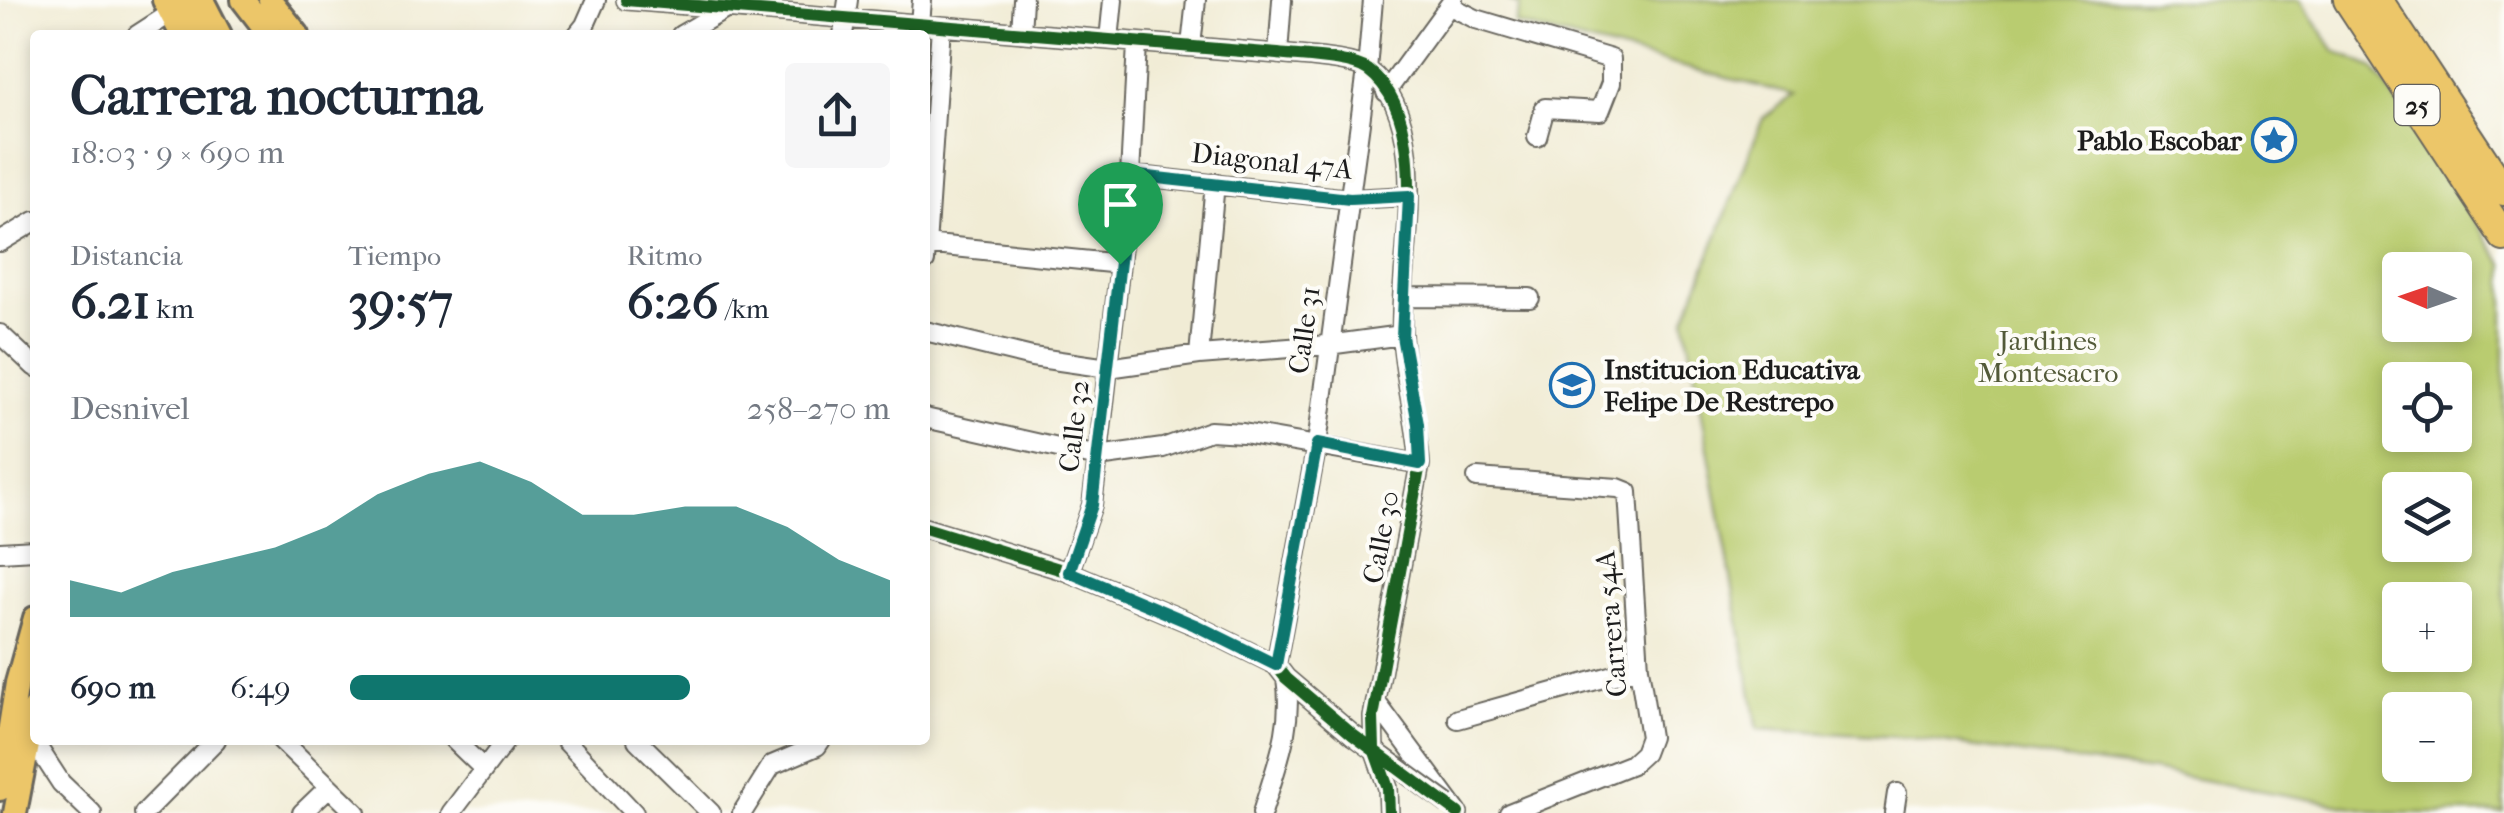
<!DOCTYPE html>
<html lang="es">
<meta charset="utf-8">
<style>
:root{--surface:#fff;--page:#f6f6f7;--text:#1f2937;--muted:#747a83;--accent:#0f766e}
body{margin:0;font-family:"IM FELL French Canon",serif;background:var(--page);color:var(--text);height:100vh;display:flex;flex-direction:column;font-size:38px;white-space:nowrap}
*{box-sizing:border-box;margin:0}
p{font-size:32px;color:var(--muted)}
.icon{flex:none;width:55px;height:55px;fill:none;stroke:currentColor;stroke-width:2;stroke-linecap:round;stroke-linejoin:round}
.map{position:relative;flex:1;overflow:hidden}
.panel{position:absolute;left:30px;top:30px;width:900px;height:715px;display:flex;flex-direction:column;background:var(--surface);border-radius:10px;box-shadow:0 5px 15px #0003}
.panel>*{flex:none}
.needle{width:65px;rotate:272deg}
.fabs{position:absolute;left:2382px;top:252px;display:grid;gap:20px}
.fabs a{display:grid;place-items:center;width:90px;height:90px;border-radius:10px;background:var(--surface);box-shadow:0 5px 15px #0003;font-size:50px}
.pin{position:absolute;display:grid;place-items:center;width:85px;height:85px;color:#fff;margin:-102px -42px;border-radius:50% 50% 50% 0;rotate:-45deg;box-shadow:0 0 10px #0007}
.pin .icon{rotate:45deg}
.round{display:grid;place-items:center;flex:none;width:105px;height:105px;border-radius:10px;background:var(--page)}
.headline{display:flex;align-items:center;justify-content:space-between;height:170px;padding:0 40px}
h1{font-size:55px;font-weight:700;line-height:75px}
.figures{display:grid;grid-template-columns:repeat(3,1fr);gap:15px;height:170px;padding:10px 40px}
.figures div{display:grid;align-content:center}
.figures b{font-size:50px;font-weight:700}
.figures small{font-size:28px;font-weight:400}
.figures p{font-size:28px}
.chart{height:280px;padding:20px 40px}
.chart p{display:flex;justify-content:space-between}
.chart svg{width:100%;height:180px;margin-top:10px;fill:var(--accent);opacity:.7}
ul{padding:0 40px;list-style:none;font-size:32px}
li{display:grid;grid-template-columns:160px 120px 1fr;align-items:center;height:75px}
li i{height:25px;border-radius:12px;background:var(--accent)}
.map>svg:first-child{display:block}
.green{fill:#b9cc6f;stroke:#6a7446;stroke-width:2.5;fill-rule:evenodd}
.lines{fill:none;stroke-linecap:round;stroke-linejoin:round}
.minor-casing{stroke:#67655d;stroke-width:22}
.major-casing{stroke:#67655d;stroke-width:28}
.highway-casing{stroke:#67655d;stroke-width:32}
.minor{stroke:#fff;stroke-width:18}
.major{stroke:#ecc669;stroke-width:22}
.highway{stroke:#ecc669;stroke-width:28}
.minor-bridge-casing{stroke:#67655d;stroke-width:22;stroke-linecap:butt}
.minor-bridge{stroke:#fff;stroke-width:18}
.cycleway-casing{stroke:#fdfcf7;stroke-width:19}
.cycleway{stroke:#1b5e20;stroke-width:12}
.route-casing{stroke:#fff;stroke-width:20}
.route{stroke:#0f766e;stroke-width:12}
.labels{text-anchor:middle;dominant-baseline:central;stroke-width:8;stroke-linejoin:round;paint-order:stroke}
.shield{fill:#fdfcf7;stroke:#605f5e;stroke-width:2.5}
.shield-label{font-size:25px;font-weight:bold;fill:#1c1c1c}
.poi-label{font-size:28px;font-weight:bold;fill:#1c1c1c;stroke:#fdfcf7;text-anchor:end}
.street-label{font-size:28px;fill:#1c1c1c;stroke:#fdfcf7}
.park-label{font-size:28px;fill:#535a39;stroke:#fdfcf7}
</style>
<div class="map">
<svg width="2504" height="813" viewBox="0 0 2504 813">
<rect width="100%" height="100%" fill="#fdfcf7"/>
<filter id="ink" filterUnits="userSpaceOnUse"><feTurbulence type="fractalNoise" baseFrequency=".01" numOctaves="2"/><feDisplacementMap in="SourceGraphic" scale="20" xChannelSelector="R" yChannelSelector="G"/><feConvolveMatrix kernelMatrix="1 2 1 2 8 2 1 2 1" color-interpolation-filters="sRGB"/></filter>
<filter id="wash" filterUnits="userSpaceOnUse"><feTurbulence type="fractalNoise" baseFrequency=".0048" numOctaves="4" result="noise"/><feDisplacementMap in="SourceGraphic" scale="40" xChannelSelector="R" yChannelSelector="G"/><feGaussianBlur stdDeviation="2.25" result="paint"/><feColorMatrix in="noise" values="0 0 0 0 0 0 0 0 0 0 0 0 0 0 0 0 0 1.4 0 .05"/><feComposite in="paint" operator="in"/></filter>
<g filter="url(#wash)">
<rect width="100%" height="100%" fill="#f1ecd5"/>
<!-- green -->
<path class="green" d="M1507,0H2300L2335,51L2374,68L2504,265V813H2386L2152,771L1913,738L1758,729L1685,319L1763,118L1794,95L1515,24L1520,5ZM2400,270H2455V325H2400ZM2400,380H2455V435H2400ZM2400,490H2455V545H2400ZM2400,600H2455V655H2400ZM2400,710H2455V765H2400Z"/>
</g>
<g filter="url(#ink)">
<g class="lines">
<defs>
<path id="minor" d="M626,0L1278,54C1300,57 1351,58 1368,70C1436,120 1398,263 1402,335C1404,378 1417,421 1420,464L1373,717L1374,749L1388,788L1389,813
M1450,6L1476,19L1611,59V83L1600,111L1545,108L1537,137
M920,24L922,0
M1021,33L1023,0
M137,35L171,13
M577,35L585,25L596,0
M681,35L726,9
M843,35L848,0
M1109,40L1113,0
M1191,46L1196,0
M1278,54L1282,0
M1386,92L1453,0
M1130,175L1350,199L1409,196
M0,242L35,221
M925,244L1120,264
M925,261L941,26
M1404,297L1530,298
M925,331L1032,357L1108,368L1199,355L1328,345L1402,335
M0,334L35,367
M1199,355L1215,183
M925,418L1098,457L1163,448L1210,431L1243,433L1420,464
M1477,478L1618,488L1628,492L1639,668L1650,737L1644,753L1632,764L1509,813
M925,528L1069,572L1195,625L1276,665L1286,678L1353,735
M0,552L35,550
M1069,572L1092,505L1098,457L1130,175L1137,44
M1276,665L1317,444L1367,70L1373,0
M1376,702L1458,813
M1458,719L1639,668
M31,737L61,783L92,813
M281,740L356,813
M454,740L484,769
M565,740L634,813
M637,740L711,813
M144,813L216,740
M302,813L329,787
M451,813L506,740
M742,813L772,765L817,746L821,740
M1262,813C1276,766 1294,727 1286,678
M1894,813L1897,793"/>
<path id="major" d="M164,0L182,35
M184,0L202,35
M202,0L220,35
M243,0L270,35
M270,0L298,35
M0,789L17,683L35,618
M15,813L35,708"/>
<path id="highway" d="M2348,0L2504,237
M2378,0L2504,191"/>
</defs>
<!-- minor casing -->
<use href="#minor" class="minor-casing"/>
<!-- major casing -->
<use href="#major" class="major-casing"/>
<!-- highway casing -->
<use href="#highway" class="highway-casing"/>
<!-- minor -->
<use href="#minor" class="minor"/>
<!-- major -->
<use href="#major" class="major"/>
<!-- highway -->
<use href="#highway" class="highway"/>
<defs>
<path id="minor-bridge" d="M1353,735L1448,804"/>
</defs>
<!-- minor-bridge casing -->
<use href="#minor-bridge" class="minor-bridge-casing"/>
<!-- minor-bridge -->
<use href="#minor-bridge" class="minor-bridge"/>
<defs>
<path id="cycleway" d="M626,0L1278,54C1300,57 1351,58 1368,70C1436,120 1398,263 1402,335C1404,378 1417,421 1420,464L1373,717L1374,749L1388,788L1389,813
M925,528L1069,572L1195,625L1276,665L1286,678L1353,735L1458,813"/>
</defs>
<!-- cycleway casing -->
<use href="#cycleway" class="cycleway-casing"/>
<!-- cycleway -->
<use href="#cycleway" class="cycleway"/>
</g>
</g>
<g class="lines" filter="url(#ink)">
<defs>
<path id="route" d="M1130,175L1350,199L1409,196L1402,336L1418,424L1420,464L1317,444L1276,665L1195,625L1069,572L1092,505Z"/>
</defs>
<!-- route casing -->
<use href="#route" class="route-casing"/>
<!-- route -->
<use href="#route" class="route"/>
</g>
<!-- icons -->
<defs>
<symbol id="sight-ring" viewBox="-11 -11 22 22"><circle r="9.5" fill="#fdfcf7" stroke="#1f6fb2" stroke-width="1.5"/><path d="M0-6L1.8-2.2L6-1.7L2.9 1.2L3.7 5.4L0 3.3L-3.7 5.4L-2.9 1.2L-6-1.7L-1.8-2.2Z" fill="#1f6fb2"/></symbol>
<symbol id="school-ring" viewBox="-11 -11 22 22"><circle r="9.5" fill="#fdfcf7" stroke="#1f6fb2" stroke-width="1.5"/><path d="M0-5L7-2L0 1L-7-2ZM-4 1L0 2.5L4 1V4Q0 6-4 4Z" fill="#1f6fb2"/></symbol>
</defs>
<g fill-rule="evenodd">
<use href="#sight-ring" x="2249" y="115" width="50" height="50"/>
<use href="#school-ring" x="1547" y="360" width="50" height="50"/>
</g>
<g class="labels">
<!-- shield labels -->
<rect class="shield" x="2394.5" y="85" width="45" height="40" rx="8"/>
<g class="shield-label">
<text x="2417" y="105">25</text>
</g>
<!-- poi labels -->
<g class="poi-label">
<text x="2242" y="140">Pablo Escobar</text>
<text x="1604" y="369" text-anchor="start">Institucion Educativa<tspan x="1604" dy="32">Felipe De Restrepo</tspan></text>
</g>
<!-- street labels -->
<g class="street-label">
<text transform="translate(1272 161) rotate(6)">Diagonal 47A</text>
<text transform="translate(1304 330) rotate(-82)">Calle 31</text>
<text transform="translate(1074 426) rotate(-83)">Calle 32</text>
<text transform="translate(1381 537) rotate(-79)">Calle 30</text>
<text transform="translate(1611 624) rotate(-95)">Carrera 54A</text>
</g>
<!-- park labels -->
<g class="park-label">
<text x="2048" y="340">Jardines<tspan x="2048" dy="32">Montesacro</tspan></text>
</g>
</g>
</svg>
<div class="fabs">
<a><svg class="needle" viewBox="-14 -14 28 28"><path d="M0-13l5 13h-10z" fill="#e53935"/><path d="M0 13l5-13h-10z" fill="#747a83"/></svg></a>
<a><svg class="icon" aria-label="locate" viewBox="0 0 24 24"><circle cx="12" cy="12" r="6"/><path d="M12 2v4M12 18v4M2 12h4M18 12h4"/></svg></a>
<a><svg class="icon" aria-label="layers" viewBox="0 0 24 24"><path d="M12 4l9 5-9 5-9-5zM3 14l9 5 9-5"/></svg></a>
<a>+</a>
<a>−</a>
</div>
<div class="pin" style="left:1120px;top:264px;background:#1e9e55"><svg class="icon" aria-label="arrive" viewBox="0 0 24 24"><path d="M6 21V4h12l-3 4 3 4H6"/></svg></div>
<section class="panel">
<div class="headline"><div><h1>Carrera nocturna</h1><p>18:03 · 9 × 690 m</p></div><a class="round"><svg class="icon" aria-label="share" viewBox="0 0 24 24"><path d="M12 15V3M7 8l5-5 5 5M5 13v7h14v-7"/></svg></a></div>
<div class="figures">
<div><p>Distancia</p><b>6.21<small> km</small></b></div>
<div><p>Tiempo</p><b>39:57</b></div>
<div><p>Ritmo</p><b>6:26<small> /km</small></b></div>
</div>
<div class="chart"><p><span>Desnivel</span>258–270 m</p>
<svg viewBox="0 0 160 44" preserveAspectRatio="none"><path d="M0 44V35L10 38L20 33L30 30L40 27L50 22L60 14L70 9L80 6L90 11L100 19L110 19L120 17L130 17L140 22L150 30L160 35V44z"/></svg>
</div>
<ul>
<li><b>690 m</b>6:49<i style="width:63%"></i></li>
</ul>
</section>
</div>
